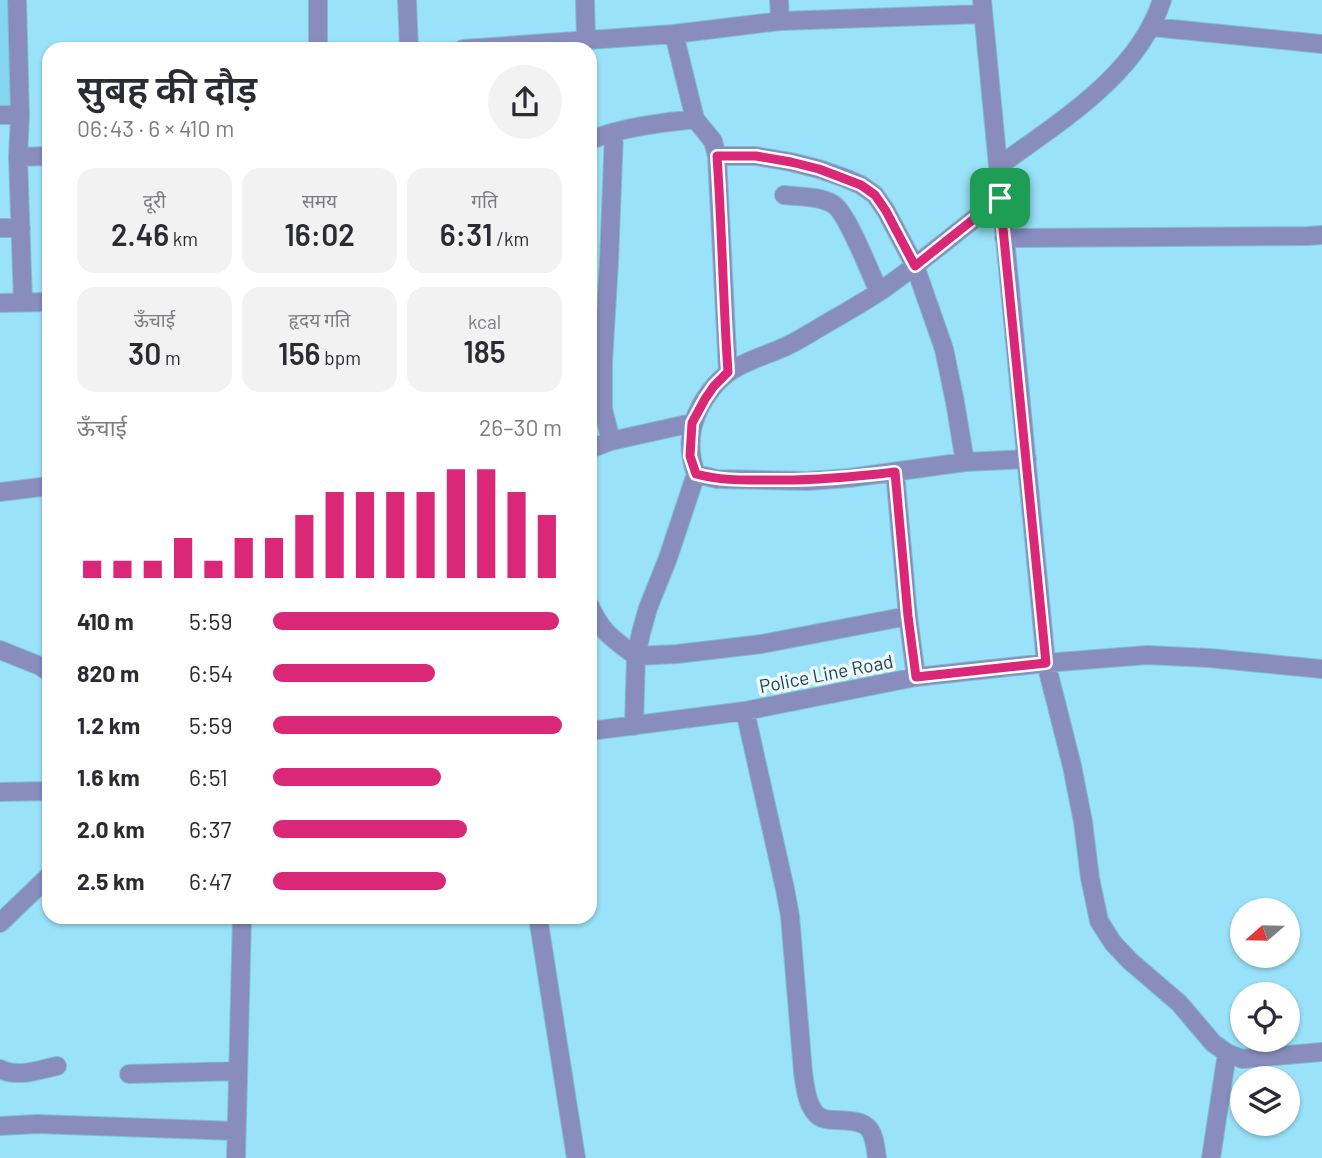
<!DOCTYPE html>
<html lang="hi">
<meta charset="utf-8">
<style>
:root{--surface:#fff;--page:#f2f2f3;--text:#2b2b33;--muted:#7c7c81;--accent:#db2777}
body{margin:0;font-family:Barlow,"Noto Sans Devanagari",sans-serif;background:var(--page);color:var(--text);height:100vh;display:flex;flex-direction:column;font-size:26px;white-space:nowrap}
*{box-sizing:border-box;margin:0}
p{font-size:23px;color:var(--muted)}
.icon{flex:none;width:38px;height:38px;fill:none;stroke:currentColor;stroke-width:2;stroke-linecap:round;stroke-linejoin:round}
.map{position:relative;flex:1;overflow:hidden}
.details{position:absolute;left:42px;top:42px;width:555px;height:882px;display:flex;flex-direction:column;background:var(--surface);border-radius:21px;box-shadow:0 2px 5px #0004}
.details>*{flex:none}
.needle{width:46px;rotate:250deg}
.tools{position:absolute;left:1230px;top:898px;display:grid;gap:14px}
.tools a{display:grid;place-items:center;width:70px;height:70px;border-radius:50%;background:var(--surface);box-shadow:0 2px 5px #0004;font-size:35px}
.pin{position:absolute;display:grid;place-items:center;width:60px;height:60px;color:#fff;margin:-30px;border-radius:14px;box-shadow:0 4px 10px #0006}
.round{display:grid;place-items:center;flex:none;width:74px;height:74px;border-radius:37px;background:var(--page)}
.overview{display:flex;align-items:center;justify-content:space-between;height:119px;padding:0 35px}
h1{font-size:38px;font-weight:600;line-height:52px}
.figures{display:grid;grid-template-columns:repeat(3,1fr);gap:10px;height:119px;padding:7px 35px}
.figures div{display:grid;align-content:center;border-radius:18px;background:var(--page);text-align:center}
.figures b{font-size:30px;font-weight:600}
.figures small{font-size:19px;font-weight:400}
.figures p{font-size:19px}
.chart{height:196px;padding:14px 35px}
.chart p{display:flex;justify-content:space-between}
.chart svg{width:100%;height:126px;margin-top:7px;stroke:var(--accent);stroke-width:6}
ul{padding:0 35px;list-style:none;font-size:23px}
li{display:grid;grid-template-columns:112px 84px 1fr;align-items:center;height:52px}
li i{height:18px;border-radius:9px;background:var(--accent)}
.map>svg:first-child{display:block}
.built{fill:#84d6f0}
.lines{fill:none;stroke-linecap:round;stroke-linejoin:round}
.minor-casing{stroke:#7fbed2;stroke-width:20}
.minor{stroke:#888dbe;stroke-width:18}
.route-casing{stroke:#fff;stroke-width:14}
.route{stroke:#db2777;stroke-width:9}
.labels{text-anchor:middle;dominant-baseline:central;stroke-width:7;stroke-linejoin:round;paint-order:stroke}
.street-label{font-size:19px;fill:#1f3d46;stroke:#ebf9fd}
</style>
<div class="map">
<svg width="1322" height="1158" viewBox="0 0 1322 1158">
<rect width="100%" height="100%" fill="#9ae2f9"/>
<!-- built -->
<path class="built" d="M0,0H17L20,115H0Z"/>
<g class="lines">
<defs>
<path id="minor" d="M17,0L20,115L18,157L23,302
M407,0L409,49
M585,0L586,40
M779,0L780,21
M982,0L1046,663L1072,766L1083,822L1090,878L1099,921L1113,943L1130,961L1179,1003L1213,1043L1227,1053L1242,1059L1322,1052
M1152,27L1322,44
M674,34L695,119L713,141L717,156L728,372
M318,49V0
M463,49L674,34L780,21L983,14
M0,115H20
M590,140C624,127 659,123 695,119
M717,156H756L791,162L819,169L845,178L861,185L875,195L886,211L915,266L944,349L955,402L965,462
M18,157L49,156
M999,166C1059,122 1138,75 1162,0
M784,195C800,197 819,196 833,204C847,212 871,275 879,292
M1000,198C961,229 923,261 882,290C861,304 839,316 817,329C805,336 793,344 780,349C756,359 732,365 715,385C692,412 684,441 696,474L717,479L808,481L849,478L965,462L1027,459
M0,228H21
M1004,238L1308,236L1322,235
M0,303L49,302
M611,441L603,409V363L609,262L614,132
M590,449L611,441L692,423
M895,472L908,616L916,677
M0,492L49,486
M590,606C602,633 613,639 636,656L677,654L762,644L908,616
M0,650L40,666L49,672
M745,711L785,889L790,916L803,1072C805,1086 807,1109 820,1117C825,1120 831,1120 836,1120C870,1121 873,1126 877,1158
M634,726L636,656L641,633L648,608L668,558L696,474
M590,731L745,711L916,677L1046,663L1147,655L1209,658L1322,669
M0,792L49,791
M538,917L576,1158
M0,923L49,876
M0,1069C18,1078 38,1070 57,1066
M129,1074L238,1071
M0,1126L37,1124L236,1131
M236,1158L242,917
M1211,1158L1227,1053"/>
</defs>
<!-- minor casing -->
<use href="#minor" class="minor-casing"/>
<!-- minor -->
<use href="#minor" class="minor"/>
</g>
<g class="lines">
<defs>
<path id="route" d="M717,156H756L791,162L819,169L861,185L875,195L886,211L915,266L1000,198L1046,663L916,677L908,616L895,472C853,477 813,481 771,480C744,480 722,481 696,474L690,456L692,423L705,399L714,386L728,372C723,300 722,228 717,156Z"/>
</defs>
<!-- route casing -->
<use href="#route" class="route-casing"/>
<!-- route -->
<use href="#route" class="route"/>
</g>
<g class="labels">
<!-- street labels -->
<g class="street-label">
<text transform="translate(826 673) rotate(-11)">Police Line Road</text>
</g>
</g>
</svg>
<div class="tools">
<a><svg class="needle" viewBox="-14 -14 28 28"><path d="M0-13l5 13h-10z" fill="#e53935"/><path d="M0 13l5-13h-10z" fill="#7c7c81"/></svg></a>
<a><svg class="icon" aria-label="locate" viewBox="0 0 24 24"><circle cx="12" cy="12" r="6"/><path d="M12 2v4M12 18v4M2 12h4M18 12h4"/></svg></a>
<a><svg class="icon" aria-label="layers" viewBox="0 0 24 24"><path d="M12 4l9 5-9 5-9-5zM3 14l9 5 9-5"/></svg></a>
</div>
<div class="pin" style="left:1000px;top:198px;background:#1e9e55"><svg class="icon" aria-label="arrive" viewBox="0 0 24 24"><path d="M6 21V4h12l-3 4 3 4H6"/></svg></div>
<section class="details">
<div class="overview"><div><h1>सुबह की दौड़</h1><p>06:43 · 6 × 410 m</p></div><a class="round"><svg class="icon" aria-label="share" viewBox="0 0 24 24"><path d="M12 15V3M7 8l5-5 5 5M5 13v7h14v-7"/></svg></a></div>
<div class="figures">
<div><p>दूरी</p><b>2.46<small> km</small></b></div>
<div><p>समय</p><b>16:02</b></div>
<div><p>गति</p><b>6:31<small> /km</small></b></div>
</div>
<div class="figures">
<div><p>ऊँचाई</p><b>30<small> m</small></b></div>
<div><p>हृदय गति</p><b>156<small> bpm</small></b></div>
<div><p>kcal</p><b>185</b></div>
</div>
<div class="chart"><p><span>ऊँचाई</span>26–30 m</p>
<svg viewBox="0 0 160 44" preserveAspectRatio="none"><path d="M5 44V38M15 44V38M25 44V38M35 44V30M45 44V38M55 44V30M65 44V30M75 44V22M85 44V14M95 44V14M105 44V14M115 44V14M125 44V6M135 44V6M145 44V14M155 44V22"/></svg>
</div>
<ul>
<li><b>410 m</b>5:59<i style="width:99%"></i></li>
<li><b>820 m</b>6:54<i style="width:56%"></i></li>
<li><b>1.2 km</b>5:59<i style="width:100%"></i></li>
<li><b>1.6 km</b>6:51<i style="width:58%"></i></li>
<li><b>2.0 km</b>6:37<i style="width:67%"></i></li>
<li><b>2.5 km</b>6:47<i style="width:60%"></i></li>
</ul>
</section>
</div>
